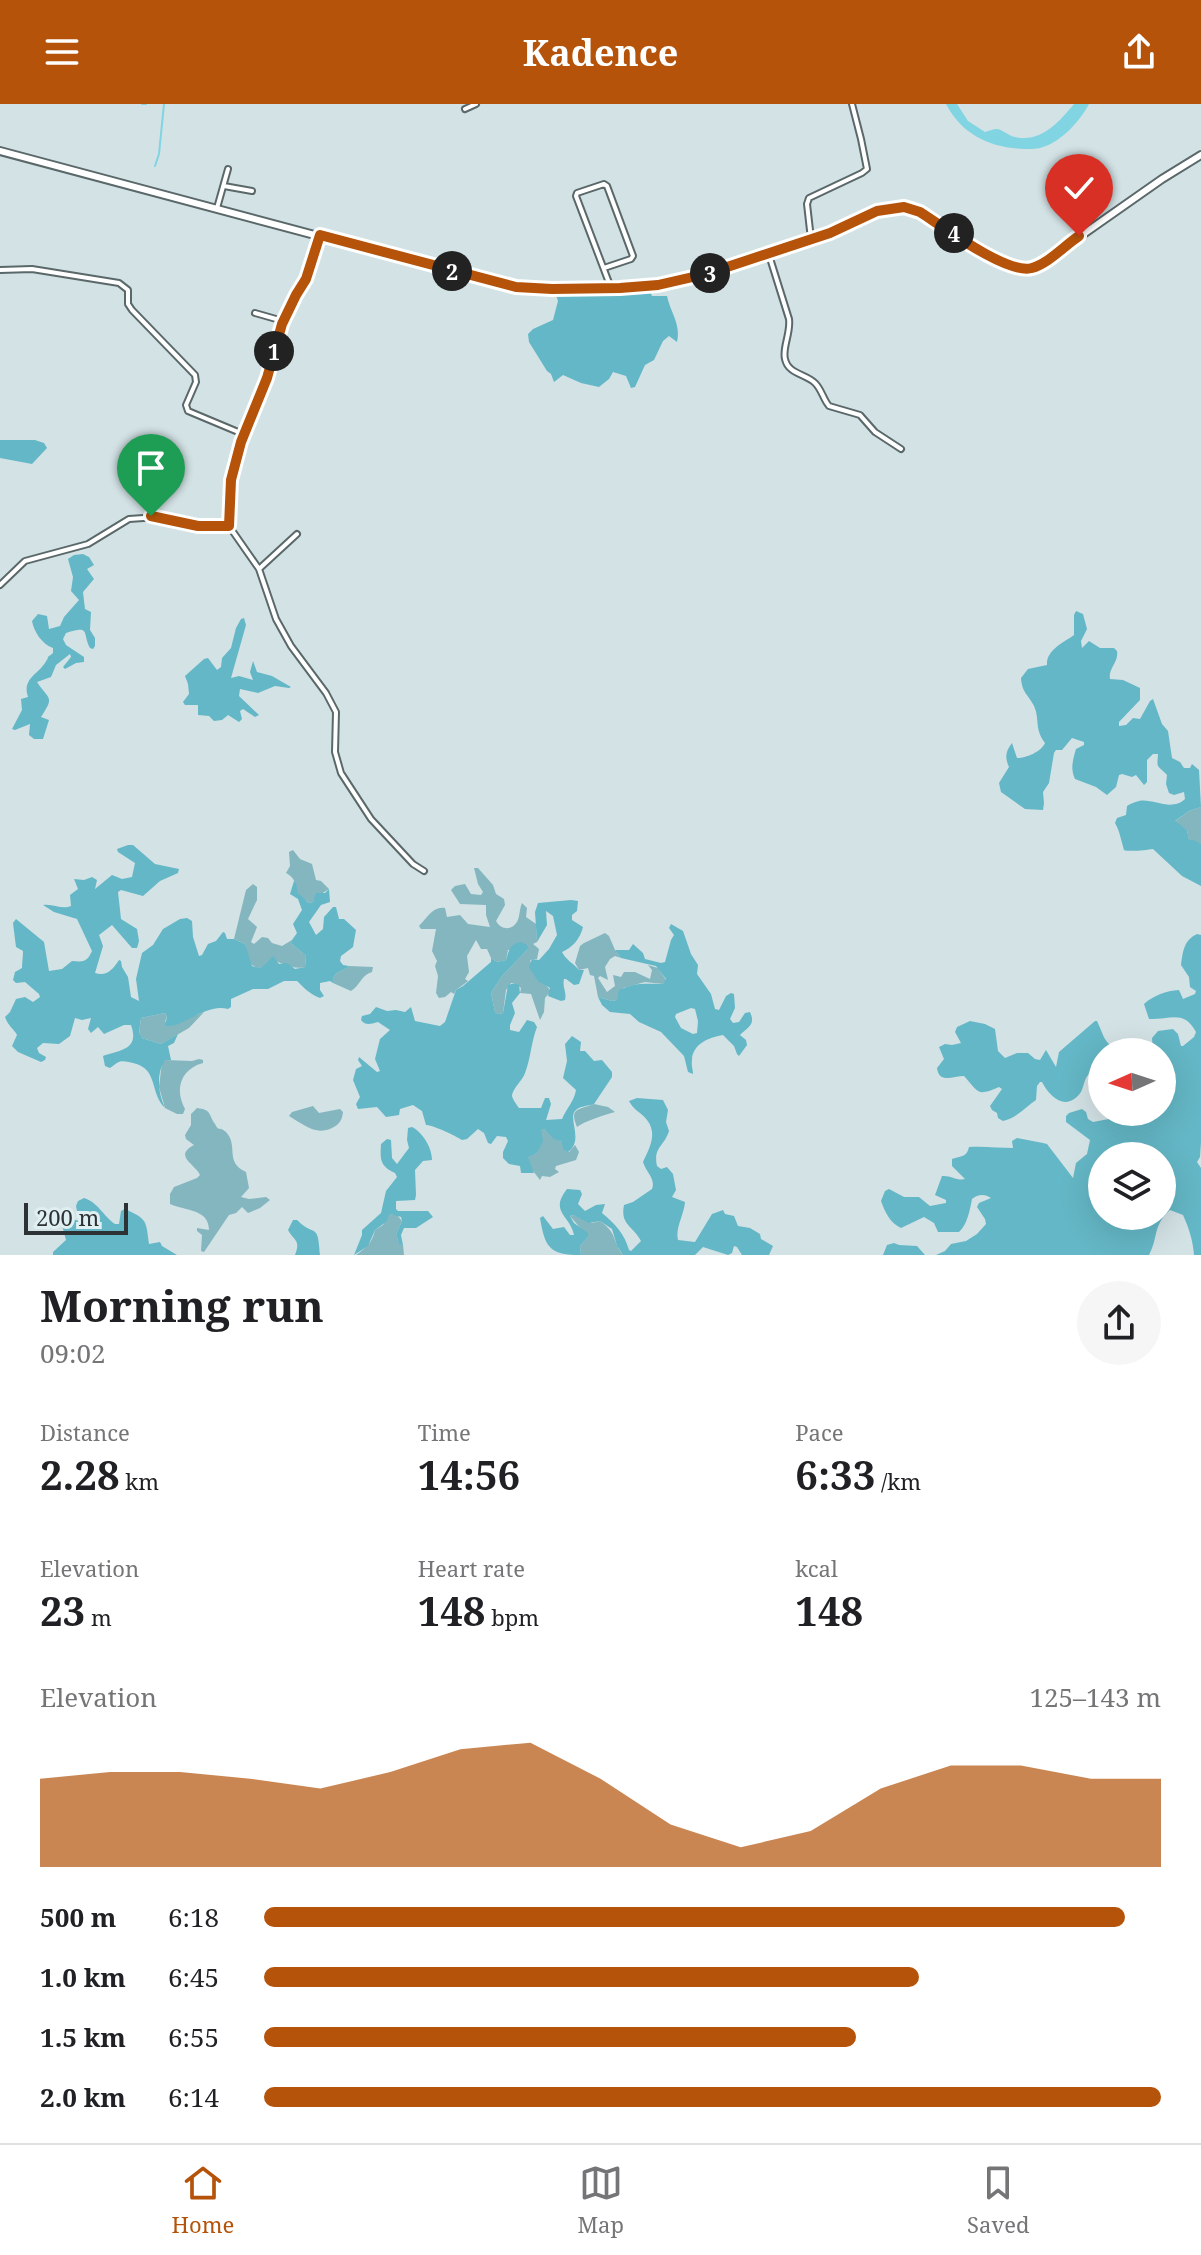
<!DOCTYPE html>
<meta charset="utf-8">
<style>
:root{--surface:#fff;--page:#f6f6f6;--text:#202124;--muted:#757577;--line:#e0e0e0;--accent:#b45309}
body{margin:0;font-family:"Noto Serif",serif;background:var(--page);color:var(--text);height:100vh;display:flex;flex-direction:column;font-size:30px;white-space:nowrap}
*{box-sizing:border-box;margin:0}
p{font-size:26px;color:var(--muted)}
.icon{flex:none;width:44px;height:44px;fill:none;stroke:currentColor;stroke-width:2;stroke-linecap:round;stroke-linejoin:round}
.map{position:relative;height:1151px;overflow:hidden}
.sheet{display:flex;flex-direction:column;background:var(--surface);flex:1}
.sheet>*{flex:none}
.needle{width:52px;rotate:267deg}
.buttons{position:absolute;left:1088px;top:934px;display:grid;gap:16px}
.buttons a{display:grid;place-items:center;width:88px;height:88px;border-radius:50%;background:var(--surface);box-shadow:0 8px 32px #0002;font-size:40px}
.scale{position:absolute;left:24px;bottom:20px;width:104px;box-sizing:border-box;padding-left:8px;border:4px solid #2d3234;border-top:0;font-size:22px;line-height:28px;white-space:nowrap;color:#2d3234;-webkit-text-stroke:6px #e0eff2;paint-order:stroke}
.pin{position:absolute;display:grid;place-items:center;width:68px;height:68px;color:#fff;margin:-82px -34px;border-radius:50% 50% 50% 0;rotate:-45deg;box-shadow:0 0 8px #0007}
.pin .icon{rotate:45deg}
.km{position:absolute;width:40px;height:40px;margin:-20px;border-radius:50%;background:#222;color:#fff;font-size:22px;line-height:40px;text-align:center}
.round{display:grid;place-items:center;flex:none;width:84px;height:84px;border-radius:42px;background:var(--page)}
.summary{display:flex;align-items:center;justify-content:space-between;height:136px;padding:0 40px}
h1{font-size:44px;font-weight:700;line-height:60px}
.stats{display:grid;grid-template-columns:repeat(3,1fr);gap:12px;height:136px;padding:8px 40px}
.stats div{display:grid;align-content:center}
.stats b{font-size:40px;font-weight:700}
.stats small{font-size:22px;font-weight:400}
.stats p{font-size:22px}
.chart{height:224px;padding:16px 40px}
.chart p{display:flex;justify-content:space-between}
.chart svg{width:100%;height:144px;margin-top:8px;fill:var(--accent);opacity:.7}
ul{padding:0 40px;list-style:none;font-size:26px}
li{display:grid;grid-template-columns:128px 96px 1fr;align-items:center;height:60px}
li i{height:20px;border-radius:10px;background:var(--accent)}
header{display:flex;justify-content:space-between;align-items:center;height:104px;padding:0 40px;background:var(--accent);color:#fff;font-size:36px;font-weight:700}
.menu{display:flex;justify-content:space-around;align-items:center;height:112px;border-top:2px solid var(--line);background:var(--surface);font-size:22px;color:var(--muted)}
.menu a{display:grid;justify-items:center;gap:4px}
.menu .current{color:var(--accent)}
.map>svg:first-child{display:block}
.green{fill:#83b6bf}
.forest{fill:#64b7c6;fill-rule:evenodd}
.water{fill:#81d4e2}
.lines{fill:none;stroke-linecap:round;stroke-linejoin:round}
.stream{stroke:#81d4e2;stroke-width:2}
.minor-casing{stroke:#5a686a;stroke-width:8}
.tertiary-casing{stroke:#5a686a;stroke-width:10}
.minor{stroke:#fff;stroke-width:4}
.tertiary{stroke:#fff;stroke-width:6}
.route-casing{stroke:#fff;stroke-width:16}
.route{stroke:#b45309;stroke-width:10}
</style>
<header><svg class="icon" aria-label="menu" viewBox="0 0 24 24"><path d="M4 6h16M4 12h16M4 18h16"/></svg>Kadence<svg class="icon" aria-label="share" viewBox="0 0 24 24"><path d="M12 15V3M7 8l5-5 5 5M5 13v7h14v-7"/></svg></header>
<div class="map">
<svg width="1201" height="1151" viewBox="0 0 1201 1151">
<rect width="100%" height="100%" fill="#d3e2e5"/>
<!-- green -->
<path class="green" d="M1201,703V740L1189,737L1187,726L1174,718L1189,707Z
M293,746L300,755L312,760L316,776L321,777L329,785L315,794L313,798L309,799C307,796 303,795 300,792C293,784 299,776 286,769L290,762L289,748Z
M474,764H478L493,781L496,790L504,795L505,801L496,817C503,829 517,825 519,812C520,808 520,803 522,799L527,804L526,813L536,820L537,838L533,840L539,845L537,855H532L530,857L543,878L551,887L545,894L544,908L540,916L531,890L520,889L521,884L515,879H511L506,886L503,909L498,910L495,908L491,889L502,872L528,845L508,846L506,856L497,858L491,854L487,845H481L476,836L467,852L469,868L465,875L468,877L456,886L454,890L451,888L445,893L439,894L436,889L438,872L435,862L437,857L432,847L436,825H421L419,822C427,814 433,802 445,804L447,813L460,811L468,820L490,823L486,811V801L460,800L451,786L455,782L465,780L471,790L481,791L483,788L478,780Z
M253,780L257,783V796L248,815L257,823L251,838L254,840L262,833L268,834L272,839L282,842L292,836V840L306,852L305,863C293,866 281,859 271,855L265,862L257,864L249,859L245,840L234,835L246,786Z
M605,829L609,832L615,846L621,854L615,852L610,855L605,863L608,876L600,872L598,874L607,888L615,882L613,871L621,873L624,868H635L650,875L652,866L648,861L658,864L666,876L663,880L645,878L623,884L617,896L612,897L598,893L594,872L590,871L588,864L579,866L575,859L580,842L584,839Z
M349,862L373,863L372,868C361,871 360,882 351,887L333,879C332,867 342,869 349,862Z
M204,908L189,924L161,940L142,934L139,930L141,914L165,909L167,912L165,918L186,915Z
M199,955L203,956V959C181,965 174,985 185,1005L183,1010H177L165,1004L159,983L162,958L165,956L192,957Z
M594,1000L608,1003L615,1008C604,1011 585,1017 577,1023C569,1004 578,1006 594,1000Z
M313,1002L319,1009L340,1005L343,1008C342,1016 340,1020 332,1024C315,1032 303,1020 289,1012L292,1008Z
M197,1004C212,1006 208,1010 215,1020C219,1028 219,1022 226,1028C239,1042 224,1058 246,1068L249,1084L241,1093L249,1095L266,1093L270,1096L260,1104L248,1109L242,1103L236,1109L229,1111L204,1148L201,1147L202,1131L197,1127V1124L209,1126C209,1105 186,1107 170,1100V1090L174,1083L197,1074L200,1071C195,1060 173,1052 194,1041L186,1035L185,1031L191,1021V1010Z
M540,1025H544L554,1034L561,1037L565,1046L569,1048L575,1041L579,1048L576,1056L556,1062L555,1065L559,1068L550,1073L542,1072L540,1076C534,1068 528,1062 528,1052L537,1049L542,1033Z
M390,1110L397,1111L402,1117L396,1130L399,1139L403,1141L404,1151H356C367,1143 372,1139 375,1126L383,1121Z
M573,1111L592,1119L600,1117C619,1131 611,1136 623,1151H581L580,1142L588,1133L570,1112Z"/>
<!-- forest -->
<path class="forest" d="M642,185H649L652,192H667C671,210 681,220 677,238L669,232L663,237L654,256L645,261L635,283L631,284L626,272L613,268L609,275L599,283L581,279L563,271L554,278L551,270L547,267L529,238L528,230L533,225L553,216L558,197L556,191Z
M0,336H35L44,339L47,344L32,360L0,354Z
M83,450L89,453L94,461L87,465L94,475L83,488L85,505L91,508L90,526L95,534V542L93,545L90,544C82,529 91,521 66,529L63,535L66,541L84,553V558L76,559L65,565L63,563L71,553L70,550L56,561L51,573L37,578C49,596 55,592 41,613L49,616L43,635H34L29,631L30,620L15,626L12,625L22,606L21,595L28,593C22,575 37,571 45,559C52,549 43,557 53,549V544C42,540 34,528 32,517L38,510L47,512L49,525L60,522L64,513L79,496L71,487L73,473L68,455L74,451Z
M1076,507L1083,510L1087,525L1081,537L1082,544L1089,537L1100,544H1114L1117,547C1119,558 1108,564 1110,575L1123,576L1140,584V596L1119,618V622L1126,621L1133,614L1140,615L1150,597L1153,595L1162,620L1168,627L1172,654L1180,658L1184,664H1190L1192,660L1199,666L1201,703L1189,707L1175,717L1187,726L1189,736H1194L1201,740V782L1182,772L1153,745C1147,746 1129,748 1124,746C1121,736 1120,728 1115,719L1117,714L1126,711L1127,702C1130,700 1134,698 1139,697C1153,694 1171,708 1185,695L1184,688L1174,691L1169,689L1166,680L1167,671C1156,660 1157,665 1158,650H1153L1147,656V678L1144,681L1136,671L1132,673L1122,670L1119,671L1116,683L1107,691L1096,683L1075,675C1070,665 1073,655 1076,645L1084,641V638L1072,634L1062,646H1056L1054,649L1049,679L1043,688L1044,699L1043,706L1025,705L1001,688L999,679L1009,663C1005,654 1005,648 1012,639L1017,654C1026,654 1041,648 1045,639C1034,624 1040,615 1034,602C1028,590 1022,589 1021,574L1028,565L1047,561C1046,546 1063,539 1074,531V511Z
M244,514L246,521L231,574L239,572L253,576L250,568L253,557L257,568L272,572L291,583L289,584L275,582L258,589L240,585L239,592L259,611L255,613L243,605L240,607L242,615L239,618L228,611L222,616L214,617L209,612L198,611V601H185L183,598L189,590L188,580L185,572L204,555L208,554L217,566L221,563L222,554L231,544L236,524L241,515Z
M128,741H133L155,760L179,765L178,769L160,777L143,792L121,786L118,788L121,815L137,825L139,837L137,844H132L112,821L99,831L103,842L95,869C107,873 113,865 119,856L121,857L122,863L128,873L131,893L139,897L136,875L142,849L153,841L163,825L180,815L187,814L192,817L193,833L199,852L202,851L208,840L216,837L223,828L225,829L227,835H234L245,840L252,862C263,867 266,859 273,852L279,860L287,859L295,865L305,863L306,852L292,840V836L297,829L293,820L302,806L298,795L290,790L294,777L296,779L298,789L309,799L313,798L316,789H325L329,785L330,798L321,801L309,818L316,831L323,825L324,813L333,803H336L339,815H344L356,826L353,843L341,852L340,857L343,861L349,862C342,869 332,867 333,879L330,877L320,879V886L324,892L320,894C310,890 304,884 297,877H284L268,885H253L231,895V903L228,905C205,899 184,924 165,922L167,912L165,909L141,914L139,929L142,934L161,940L178,930L174,939L168,942L171,956H165C156,970 158,989 165,1004C149,988 159,965 133,959C121,956 120,956 110,964L105,962L103,952C120,946 140,946 131,921H124L104,930L98,923L91,929L88,925L91,914L82,916L75,914L70,932L59,940L43,939L37,944L39,949L46,953L45,956L41,958L18,948L12,942L17,931C14,925 8,922 5,913L10,908L16,895L25,893L33,898L40,893L39,890L25,878L16,879L13,876L15,868L22,864C22,858 23,853 23,847L16,843L13,819L16,815L44,838L49,867L62,865L72,857C84,858 87,858 92,847L77,815L54,808L43,801C52,799 62,806 71,802L70,791L78,785L74,775L84,776L92,773L97,776L95,785L112,771L122,775L132,773L135,759L118,748L117,745Z
M571,796L578,797L577,807L572,811V816L583,823C580,835 573,843 562,848C566,856 573,859 579,866H584L579,880L574,881L566,875H564C562,883 567,888 565,896L561,897L548,892L550,884L538,877L529,863L532,855L539,856L549,845L557,831L553,812L546,807L547,821L537,838L535,808L538,799Z
M671,820L683,827L691,850L698,861L697,870L711,890L715,905L719,906L726,892L731,889L734,890L735,904L730,915L733,919L739,918L745,909L750,908C756,921 748,923 740,931L746,936L747,941L739,952L737,950L734,942L723,931C710,933 692,940 692,956C691,961 693,966 693,970L688,968L684,952L661,928L639,918L630,910L610,908L602,901L598,893L612,897L617,896L619,886C637,878 645,880 663,880L666,875L656,862L621,854L615,846H629L633,840L643,849L645,855L661,859L665,858L671,836L674,831L669,824ZM691,904L695,905L698,917L697,929L693,930L681,924L675,913L676,910Z
M1197,830L1201,831V1038L1200,1053L1197,1058L1201,1064V1151H1194C1193,1137 1189,1124 1183,1111L1170,1106C1152,1123 1159,1132 1149,1151H936L945,1147L951,1140L966,1137L977,1130L986,1120L985,1115L977,1103L979,1099L991,1094C985,1090 978,1090 972,1095C970,1106 967,1121 959,1128H938L934,1119L924,1113L901,1124C890,1119 885,1108 881,1097L885,1087L889,1085L904,1093H919L930,1102L946,1099V1096L935,1091L942,1072C950,1071 957,1077 965,1075L952,1062V1055C961,1052 967,1053 969,1043C984,1042 999,1044 1013,1044L1012,1037L1017,1034L1043,1039L1047,1040L1073,1074L1076,1059L1087,1050L1090,1036L1066,1018V1012L1069,1009L1082,1005L1086,1008L1088,1015L1093,1018L1109,1015L1110,1013L1106,1008H1162V948H1153L1152,934L1158,927L1173,925L1178,930L1181,942H1183L1194,933L1196,928C1184,905 1169,916 1149,915L1144,900C1154,891 1166,887 1179,886L1183,895L1195,890L1196,887L1190,883L1189,873L1181,861C1183,847 1184,836 1197,830ZM1102,1052H1162V1112H1102Z
M521,838L527,841L528,845L502,872L491,889L495,908L498,910L503,909L508,881L515,879L519,881L520,889L512,899L515,909L510,921V926L519,928L527,916L534,918L537,923C531,938 531,954 525,969C523,976 512,985 512,992C512,994 518,1003 519,1004H541L545,994H549L551,1000L546,1016L562,1015C566,1005 574,998 576,986L563,974L567,957L565,940L572,932L581,938L580,947H585L594,957L602,956L612,968V973L594,1000C588,1002 579,1002 575,1007C568,1015 584,1037 568,1048L564,1046L561,1037L554,1035L544,1025H541L543,1037L537,1049L528,1053L534,1069H521L520,1062L509,1060L503,1054V1048L508,1037L506,1033L497,1032L491,1040L488,1039L484,1029L478,1025L467,1035L462,1036C456,1032 433,1021 426,1021L422,1007L413,1001L400,1005L399,1011L386,1013L377,1003L358,1005L356,1000L360,993L353,976L356,965L362,962L358,956L359,953L377,968L380,967L375,955L380,935L390,926L378,918C370,920 366,922 361,916L362,912L370,910L376,903L387,907L396,906L405,908L411,903L415,917L440,922L445,918L456,886L463,882L491,858V854L497,858L506,856C509,846 510,840 521,838Z
M970,917L985,920L995,925L998,947L1005,954L1017,949H1028L1035,955L1040,956L1046,946L1056,963L1059,948L1095,917H1097C1105,934 1102,935 1118,948H1102V983L1100,964C1096,966 1092,966 1089,970C1084,975 1084,982 1081,988C1067,1008 1050,994 1042,978H1040L1037,982L1036,996C1025,1003 1017,1014 1003,1017L998,1014L997,1009L992,1006L990,1002L1002,985L999,983C976,993 979,988 964,972C953,972 939,980 937,964L944,955L939,943L945,940L952,941L961,939L955,928L957,923Z
M637,994L663,996L668,1006L666,1018L669,1027C664,1043 653,1043 657,1062L661,1065L667,1063L673,1070L676,1086L672,1093L685,1098C684,1111 675,1124 678,1136L695,1138L712,1110L723,1106L725,1110L734,1112L738,1122L750,1124L760,1130L761,1135L773,1142L769,1151H742L737,1143L734,1142L732,1149L728,1151L703,1143L695,1151H623L617,1142L612,1125L600,1117L589,1119L573,1111L570,1112L574,1119L588,1129V1133L580,1142L581,1151C550,1151 545,1144 540,1114L543,1112L553,1125L564,1123L570,1131H574C570,1111 549,1108 567,1085L580,1086L582,1090L578,1100L585,1107L596,1101L605,1100L602,1109C615,1120 624,1129 629,1146L631,1147L641,1137C633,1122 620,1121 624,1101L633,1098L652,1085C656,1075 646,1068 643,1058C649,1045 658,1030 647,1016C641,1008 634,1007 629,997Z
M412,1023C422,1028 432,1043 432,1056L423,1057L415,1066L416,1091L415,1096L396,1097V1105L398,1107H428L433,1113L416,1124H404L401,1131L403,1141L399,1140L396,1130L402,1117L401,1113L390,1110L386,1118L375,1126L368,1142L354,1151L362,1131V1126L381,1109L386,1087L397,1073L395,1069C380,1062 380,1056 381,1040L387,1035L391,1036L392,1054L397,1060L409,1044L407,1036L408,1024Z
M84,1094C99,1099 103,1112 115,1120H119L121,1107L125,1105C147,1115 146,1116 149,1140L160,1138L162,1142L177,1151H53V1148L66,1136L60,1114L62,1112L79,1117L76,1102L78,1097Z
M293,1116H297C315,1134 318,1117 320,1151H295C301,1136 294,1137 288,1126Z
M894,1139L899,1141L917,1142L925,1151H883L887,1141Z"/>
<!-- water -->
<path class="water" d="M946,0H957L968,17L985,28C989,27 993,25 997,25C1003,26 1009,32 1015,33C1041,39 1059,18 1074,0H1089C1080,17 1062,37 1043,43C1038,45 1031,45 1025,45C991,44 962,31 946,0Z"/>
<g class="lines">
<!-- stream -->
<path class="stream" d="M142,0H146
M155,62L159,50L164,0"/>
<defs>
<path id="minor" d="M465,5L476,0
M224,82L252,87
M217,104L228,65
M319,133L306,175L291,199L280,224L267,274L241,338L231,376L229,422L259,465L276,515L291,542L326,589L336,608L335,648L341,669L371,715L413,760L424,767
M811,135L807,100L809,94L862,69L867,65L861,35L852,0
M769,151L789,215C791,229 782,244 785,255C788,270 806,270 815,279C822,286 823,295 829,302L860,311L875,328L901,345
M604,164L631,155L633,152L607,82L604,80L577,89L576,92L611,184
M0,166L32,165L119,179L128,186V200L132,206L195,271L196,278L186,301L188,307L243,330
M255,209L283,217
M259,465L297,430
M0,481L25,457L88,440L129,415L158,413L198,422H229"/>
<path id="tertiary" d="M0,47L502,181C602,198 702,175 796,141C807,137 819,133 830,129C854,119 877,101 905,103C926,105 981,149 1005,161C1020,167 1031,166 1045,157L1162,75L1201,51"/>
</defs>
<!-- minor casing -->
<use href="#minor" class="minor-casing"/>
<!-- tertiary casing -->
<use href="#tertiary" class="tertiary-casing"/>
<!-- minor -->
<use href="#minor" class="minor"/>
<!-- tertiary -->
<use href="#tertiary" class="tertiary"/>
</g>
<g class="lines">
<defs>
<path id="route" d="M151,412L198,422H229L231,376L241,338L267,274L282,220L296,191L306,175L320,131L516,183L552,185L620,184L658,181L706,170L830,129L877,107L904,103L920,108C942,122 1007,171 1032,164C1049,159 1064,142 1079,132"/>
</defs>
<!-- route casing -->
<use href="#route" class="route-casing"/>
<!-- route -->
<use href="#route" class="route"/>
</g>
</svg>
<div class="buttons">
<a><svg class="needle" viewBox="-14 -14 28 28"><path d="M0-13l5 13h-10z" fill="#e53935"/><path d="M0 13l5-13h-10z" fill="#757577"/></svg></a>
<a><svg class="icon" aria-label="layers" viewBox="0 0 24 24"><path d="M12 4l9 5-9 5-9-5zM3 14l9 5 9-5"/></svg></a>
</div>
<div class="scale">200 m</div>
<div class="pin" style="left:151px;top:412px;background:#1e9e55"><svg class="icon" aria-label="arrive" viewBox="0 0 24 24"><path d="M6 21V4h12l-3 4 3 4H6"/></svg></div>
<div class="pin" style="left:1079px;top:132px;background:#d93025"><svg class="icon" aria-label="check" viewBox="0 0 24 24"><path d="M5 12l5 5 9-10"/></svg></div>
<b class="km" style="left:274px;top:247px">1</b>
<b class="km" style="left:452px;top:167px">2</b>
<b class="km" style="left:710px;top:169px">3</b>
<b class="km" style="left:954px;top:129px">4</b>
</div>
<section class="sheet">
<div class="summary"><div><h1>Morning run</h1><p>09:02</p></div><a class="round"><svg class="icon" aria-label="share" viewBox="0 0 24 24"><path d="M12 15V3M7 8l5-5 5 5M5 13v7h14v-7"/></svg></a></div>
<div class="stats">
<div><p>Distance</p><b>2.28<small> km</small></b></div>
<div><p>Time</p><b>14:56</b></div>
<div><p>Pace</p><b>6:33<small> /km</small></b></div>
</div>
<div class="stats">
<div><p>Elevation</p><b>23<small> m</small></b></div>
<div><p>Heart rate</p><b>148<small> bpm</small></b></div>
<div><p>kcal</p><b>148</b></div>
</div>
<div class="chart"><p><span>Elevation</span>125–143 m</p>
<svg viewBox="0 0 160 44" preserveAspectRatio="none"><path d="M0 44V17L10 15L20 15L30 17L40 20L50 15L60 8L70 6L80 17L90 31L100 38L110 33L120 20L130 13L140 13L150 17L160 17V44z"/></svg>
</div>
<ul>
<li><b>500 m</b>6:18<i style="width:96%"></i></li>
<li><b>1.0 km</b>6:45<i style="width:73%"></i></li>
<li><b>1.5 km</b>6:55<i style="width:66%"></i></li>
<li><b>2.0 km</b>6:14<i style="width:100%"></i></li>
</ul>
</section>
<nav class="menu">
<a class="current"><svg class="icon" aria-label="home" viewBox="0 0 24 24"><path d="M3 11l9-7 9 7M6 9v11h12V9"/></svg>Home</a>
<a><svg class="icon" aria-label="map" viewBox="0 0 24 24"><path d="M3 6l6-2 6 2 6-2v14l-6 2-6-2-6 2zM9 4v14M15 6v14"/></svg>Map</a>
<a><svg class="icon" aria-label="saved" viewBox="0 0 24 24"><path d="M7 4h10v16l-5-4-5 4z"/></svg>Saved</a>
</nav>
